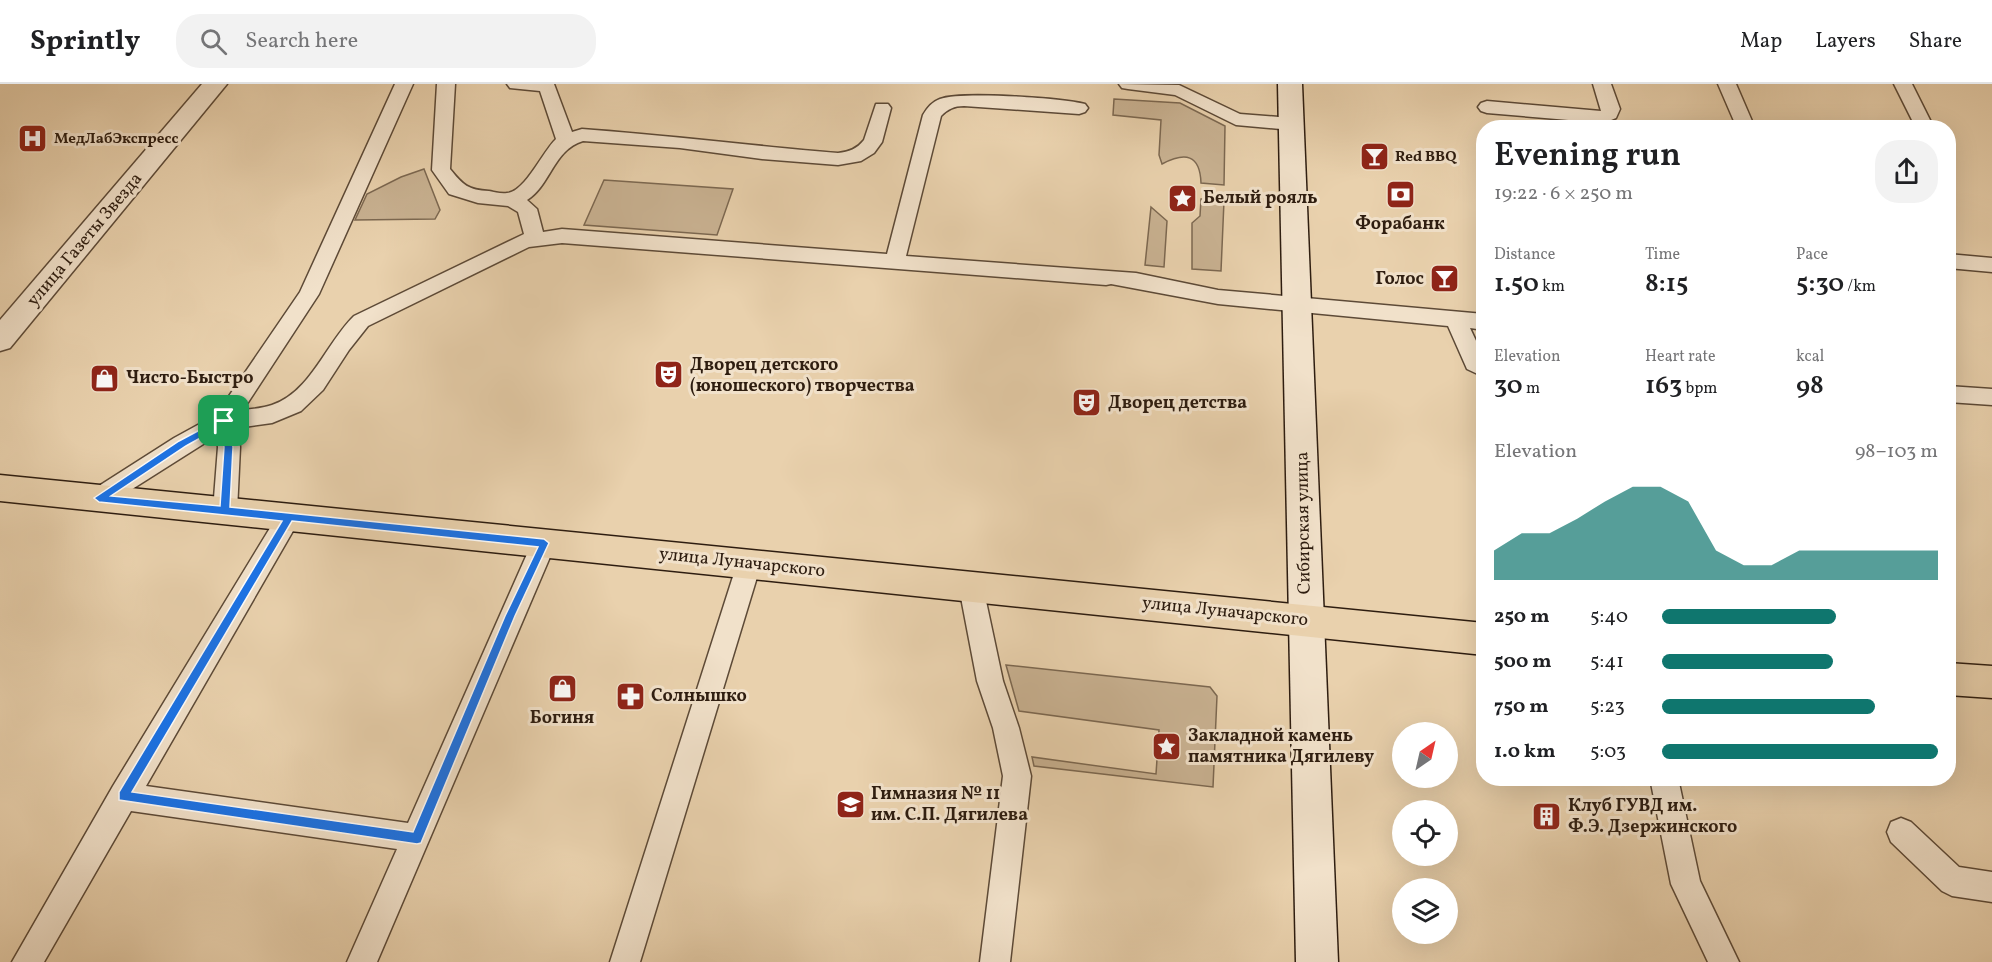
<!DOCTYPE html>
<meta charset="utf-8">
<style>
:root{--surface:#fff;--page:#f2f2f2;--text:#202124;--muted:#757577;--line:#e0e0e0;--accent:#0f766e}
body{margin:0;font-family:Vollkorn,serif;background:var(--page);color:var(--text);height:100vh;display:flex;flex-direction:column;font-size:22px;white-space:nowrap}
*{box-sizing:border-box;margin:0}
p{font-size:20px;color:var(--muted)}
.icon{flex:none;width:33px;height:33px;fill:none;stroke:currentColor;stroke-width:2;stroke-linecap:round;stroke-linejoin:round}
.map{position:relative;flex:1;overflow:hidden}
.side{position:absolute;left:1476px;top:36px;width:480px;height:666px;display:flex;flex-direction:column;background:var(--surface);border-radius:24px;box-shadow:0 6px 24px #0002}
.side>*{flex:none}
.needle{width:39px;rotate:34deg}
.controls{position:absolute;left:1392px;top:638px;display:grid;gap:12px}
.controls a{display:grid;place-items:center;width:66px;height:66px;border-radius:50%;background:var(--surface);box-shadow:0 6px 24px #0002;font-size:30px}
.pin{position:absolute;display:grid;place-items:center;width:51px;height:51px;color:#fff;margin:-26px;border-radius:12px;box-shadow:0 3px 9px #0006}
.round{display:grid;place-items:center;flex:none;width:63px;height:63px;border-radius:24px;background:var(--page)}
.head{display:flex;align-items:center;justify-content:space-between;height:102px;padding:0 18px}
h1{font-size:33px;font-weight:600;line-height:45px}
.stats{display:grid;grid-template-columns:repeat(3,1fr);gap:9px;height:102px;padding:6px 18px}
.stats div{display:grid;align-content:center}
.stats b{font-size:26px;font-weight:600}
.stats small{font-size:16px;font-weight:400}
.stats p{font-size:16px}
.chart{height:168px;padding:12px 18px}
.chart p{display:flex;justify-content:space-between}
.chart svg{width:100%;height:108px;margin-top:6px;fill:var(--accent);opacity:.7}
ul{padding:0 18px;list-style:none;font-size:20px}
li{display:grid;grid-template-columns:96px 72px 1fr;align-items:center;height:45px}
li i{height:15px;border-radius:8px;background:var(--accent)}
header{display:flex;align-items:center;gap:36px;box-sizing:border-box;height:84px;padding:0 30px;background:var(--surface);border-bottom:2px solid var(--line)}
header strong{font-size:28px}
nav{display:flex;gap:33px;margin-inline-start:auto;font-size:21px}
.search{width:420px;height:54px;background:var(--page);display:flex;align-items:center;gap:15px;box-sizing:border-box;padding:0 21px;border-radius:24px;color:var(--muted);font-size:22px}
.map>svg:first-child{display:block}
.green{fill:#c9b292;stroke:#7c6851;stroke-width:1.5}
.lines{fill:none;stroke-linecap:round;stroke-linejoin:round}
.lane-casing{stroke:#5d4a37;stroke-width:3}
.street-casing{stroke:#5d4a37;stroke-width:3}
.secondary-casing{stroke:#2e1d10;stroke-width:3}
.primary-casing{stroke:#2e1d10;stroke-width:3}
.lane{fill:#f1e1ca;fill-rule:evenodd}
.street{fill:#f1e1ca;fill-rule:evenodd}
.secondary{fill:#f1e1ca;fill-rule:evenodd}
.primary{fill:#e9d1ad;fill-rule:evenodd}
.route{fill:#1a73e8;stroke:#fff;stroke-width:1.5;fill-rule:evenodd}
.labels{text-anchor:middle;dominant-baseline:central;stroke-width:6;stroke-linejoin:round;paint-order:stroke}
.far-poi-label{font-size:15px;font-weight:bold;fill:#2e1d10;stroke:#f1e1ca;text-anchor:start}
.poi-label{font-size:18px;font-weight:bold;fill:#2e1d10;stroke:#f1e1ca;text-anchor:start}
.street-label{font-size:18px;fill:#2e1d10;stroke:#f1e1ca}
</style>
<header>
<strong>Sprintly</strong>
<div class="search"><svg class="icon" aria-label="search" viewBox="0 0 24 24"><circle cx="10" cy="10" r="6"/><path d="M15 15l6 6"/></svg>Search here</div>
<nav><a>Map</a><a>Layers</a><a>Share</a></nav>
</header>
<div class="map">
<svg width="1992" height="878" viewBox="0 0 1992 878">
<rect width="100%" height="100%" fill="#e9d1ad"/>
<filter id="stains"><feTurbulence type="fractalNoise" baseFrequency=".00333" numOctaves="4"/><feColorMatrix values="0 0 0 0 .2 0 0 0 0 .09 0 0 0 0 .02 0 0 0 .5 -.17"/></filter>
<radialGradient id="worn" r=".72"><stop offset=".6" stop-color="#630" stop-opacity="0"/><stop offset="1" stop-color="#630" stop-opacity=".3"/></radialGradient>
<!-- green -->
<path class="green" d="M1114,15L1180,19L1225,42L1224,101L1201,99C1200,70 1185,68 1162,80L1159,71L1161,36L1113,31Z
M424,85L440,126L435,135L355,136L367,110L401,93Z
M604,96L733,105L717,151L584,141Z
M1201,115L1224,117L1221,187L1192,185V139L1200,132Z
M1151,123L1167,137L1164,183L1145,181Z
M1006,581L1210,603L1217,612L1213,703L1034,682L1032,673L1156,690L1159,646L1019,627Z"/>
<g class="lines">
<defs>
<path id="lane" d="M395,0H413L319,210L243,326C253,325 263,324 272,321C311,308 326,259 354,232L524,150L518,128L508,122L478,119L449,110L432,86L437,0H455L450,85C463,101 468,106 489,107C495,108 501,110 507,109C525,108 543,67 556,55L540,7L510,4L507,0H554L572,48L582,45C668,51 752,62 838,69C849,68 857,65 864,56L876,20H888L891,24L882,58L874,69L861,77L838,81L762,75L680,64L583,57C553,66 551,101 527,116L537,125L543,148L562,145L887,170L923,31C927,24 932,18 940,15C960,7 1062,14 1085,20L1088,24L1085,28L1079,30L964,22C954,22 948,25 941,32L906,172L1136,189L1218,206L1484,230V246L1470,244L1484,274V293L1467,285L1448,242L1218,220L1111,200L1106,201L562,159L529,163L368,242L349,266L323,306L301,327L272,339L237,344L240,363L237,427L233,434L225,437L217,434L213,427L218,363L216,352L107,421L99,424L91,421L87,414L91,407L174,354L216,331L300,208Z
M1119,0L1179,1L1240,30L1291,34L1297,36L1300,40L1297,44L1291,46L1236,41L1175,11L1128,5L1122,4Z
M1593,0H1611L1620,25L1616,34L1604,39L1487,29L1481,27L1478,23L1481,19L1487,17L1601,27Z
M1718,0H1736L1755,44H1737Z
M1894,0H1912L1934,44H1916Z
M1948,170L1992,174V188L1948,184Z
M1948,302L1992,305V321L1948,318Z
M289,423L297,426L301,433L297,440L146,702L408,739L535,452L544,449L553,452L556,459L377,878H347L397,765L131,727L44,878H12L113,702L281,426Z
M749,470L758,473L761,480L640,878H610L737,480L740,473Z
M971,492L980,495L983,503L1003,597L1019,644L1031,692L1010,878H980L1003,692L993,644L977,597L959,503L962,495Z
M1650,694H1678L1700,797L1739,878H1708L1671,800Z
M1901,734L1911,738L1959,783L1992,788V818L1952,812L1942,807L1891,758L1887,748L1891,738Z"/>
<path id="street" d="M202,0H227L10,264L0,267V236Z"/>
<path id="secondary" d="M1278,0H1302L1338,878H1296Z"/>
<path id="primary" d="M0,391L1484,539V571L0,417Z
M1948,579L1992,582V614L1948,611Z"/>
</defs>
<!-- lane casing -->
<use href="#lane" class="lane-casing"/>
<!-- street casing -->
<use href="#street" class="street-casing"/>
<!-- secondary casing -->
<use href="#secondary" class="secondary-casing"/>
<!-- primary casing -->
<use href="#primary" class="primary-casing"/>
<!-- lane -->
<use href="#lane" class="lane"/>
<!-- street -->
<use href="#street" class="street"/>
<!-- secondary -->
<use href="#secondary" class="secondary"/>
<!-- primary -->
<use href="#primary" class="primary"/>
</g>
<!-- route -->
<path class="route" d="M224,333L228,337L233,363L230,423L544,455L549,459L515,532L421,759L417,760L119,716V708L282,437L99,418L94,414L179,357ZM220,343L224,363L220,422L111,412L186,362ZM292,437L538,463L505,532L413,748L132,708Z"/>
<!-- icons -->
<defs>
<symbol id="hospital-square" viewBox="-11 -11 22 22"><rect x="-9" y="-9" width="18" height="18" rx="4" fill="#8f2418" stroke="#f1e1ca"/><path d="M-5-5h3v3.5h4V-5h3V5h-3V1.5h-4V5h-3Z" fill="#fff"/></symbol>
<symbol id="bar-square" viewBox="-11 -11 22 22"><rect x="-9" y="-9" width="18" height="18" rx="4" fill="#8f2418" stroke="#f1e1ca"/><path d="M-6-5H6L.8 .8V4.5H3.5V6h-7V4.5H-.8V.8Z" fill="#fff"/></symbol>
<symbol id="bank-square" viewBox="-11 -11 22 22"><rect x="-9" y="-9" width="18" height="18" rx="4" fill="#8f2418" stroke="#f1e1ca"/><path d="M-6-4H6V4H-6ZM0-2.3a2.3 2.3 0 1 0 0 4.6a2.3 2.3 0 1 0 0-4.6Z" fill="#fff"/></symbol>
<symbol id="sight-square" viewBox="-11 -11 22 22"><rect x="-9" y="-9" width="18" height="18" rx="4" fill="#8f2418" stroke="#f1e1ca"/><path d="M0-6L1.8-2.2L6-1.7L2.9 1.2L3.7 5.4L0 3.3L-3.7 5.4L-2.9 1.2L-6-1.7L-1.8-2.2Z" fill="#fff"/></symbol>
<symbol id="theatre-square" viewBox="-11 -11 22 22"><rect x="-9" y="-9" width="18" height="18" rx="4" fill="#8f2418" stroke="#f1e1ca"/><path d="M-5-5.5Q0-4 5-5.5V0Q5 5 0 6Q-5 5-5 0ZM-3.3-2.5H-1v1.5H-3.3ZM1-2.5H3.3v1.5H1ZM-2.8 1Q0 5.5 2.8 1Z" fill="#fff"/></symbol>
<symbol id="shop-square" viewBox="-11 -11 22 22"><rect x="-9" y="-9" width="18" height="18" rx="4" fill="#8f2418" stroke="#f1e1ca"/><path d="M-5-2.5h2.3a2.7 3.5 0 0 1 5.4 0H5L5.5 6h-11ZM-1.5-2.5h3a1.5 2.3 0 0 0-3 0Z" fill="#fff"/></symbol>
<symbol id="pharmacy-square" viewBox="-11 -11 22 22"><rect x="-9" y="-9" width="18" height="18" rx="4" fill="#8f2418" stroke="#f1e1ca"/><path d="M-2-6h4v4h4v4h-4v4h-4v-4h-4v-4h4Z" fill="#fff"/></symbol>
<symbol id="school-square" viewBox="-11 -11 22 22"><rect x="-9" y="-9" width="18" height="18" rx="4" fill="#8f2418" stroke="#f1e1ca"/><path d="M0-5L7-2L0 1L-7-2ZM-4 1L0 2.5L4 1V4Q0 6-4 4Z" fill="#fff"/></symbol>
<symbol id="building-square" viewBox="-11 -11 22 22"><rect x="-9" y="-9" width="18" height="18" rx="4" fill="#8f2418" stroke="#f1e1ca"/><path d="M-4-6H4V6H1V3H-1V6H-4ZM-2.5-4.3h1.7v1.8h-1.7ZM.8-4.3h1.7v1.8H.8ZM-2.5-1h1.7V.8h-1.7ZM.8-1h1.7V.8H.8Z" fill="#fff"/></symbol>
</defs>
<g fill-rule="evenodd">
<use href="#hospital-square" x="16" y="38" width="33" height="33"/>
<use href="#bar-square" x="1358" y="56" width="33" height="33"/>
<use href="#bank-square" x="1384" y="94" width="33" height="33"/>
<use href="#sight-square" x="1166" y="98" width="33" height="33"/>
<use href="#bar-square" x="1428" y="178" width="33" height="33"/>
<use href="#theatre-square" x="652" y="274" width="33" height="33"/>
<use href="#shop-square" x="88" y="278" width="33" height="33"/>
<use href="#theatre-square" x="1070" y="302" width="33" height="33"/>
<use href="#shop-square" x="546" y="588" width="33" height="33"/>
<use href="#pharmacy-square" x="614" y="596" width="33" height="33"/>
<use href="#sight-square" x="1150" y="646" width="33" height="33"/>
<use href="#school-square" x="834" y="704" width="33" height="33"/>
<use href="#building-square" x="1530" y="716" width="33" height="33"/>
</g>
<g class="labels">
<!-- far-poi labels -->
<g class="far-poi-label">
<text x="54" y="55">МедЛабЭкспресс</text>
<text x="1395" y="73">Red BBQ</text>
</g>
<!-- poi labels -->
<g class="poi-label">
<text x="1203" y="114">Белый рояль</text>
<text x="1400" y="140" text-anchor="middle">Форабанк</text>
<text x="1424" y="195" text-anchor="end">Голос</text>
<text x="690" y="281">Дворец детского<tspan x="690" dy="21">(юношеского) творчества</tspan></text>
<text x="126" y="294">Чисто-Быстро</text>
<text x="1108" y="319">Дворец детства</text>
<text x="651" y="612">Солнышко</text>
<text x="562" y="634" text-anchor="middle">Богиня</text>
<text x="1188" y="652">Закладной камень<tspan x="1188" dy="21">памятника Дягилеву</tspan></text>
<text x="871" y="710">Гимназия № 11<tspan x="871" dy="21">им. С.П. Дягилева</tspan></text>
<text x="1568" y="722">Клуб ГУВД им.<tspan x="1568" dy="21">Ф.Э. Дзержинского</tspan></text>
</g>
<!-- street labels -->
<g class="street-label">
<text transform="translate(85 156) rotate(-50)">улица Газеты Звезда</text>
<text transform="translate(1304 439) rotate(-91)">Сибирская улица</text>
<text transform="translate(742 479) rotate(6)">улица Луначарского</text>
<text transform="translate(1225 528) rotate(6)">улица Луначарского</text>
</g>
</g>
<rect width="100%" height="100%" filter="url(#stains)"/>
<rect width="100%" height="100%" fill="url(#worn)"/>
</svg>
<div class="controls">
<a><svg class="needle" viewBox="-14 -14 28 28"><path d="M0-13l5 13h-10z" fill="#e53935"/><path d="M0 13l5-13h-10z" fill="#757577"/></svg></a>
<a><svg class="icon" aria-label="locate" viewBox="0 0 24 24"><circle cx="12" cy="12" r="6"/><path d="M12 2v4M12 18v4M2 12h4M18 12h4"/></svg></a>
<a><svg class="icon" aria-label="layers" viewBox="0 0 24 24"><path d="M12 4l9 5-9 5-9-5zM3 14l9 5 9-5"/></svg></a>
</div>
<div class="pin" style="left:224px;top:337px;background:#1e9e55"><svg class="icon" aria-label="arrive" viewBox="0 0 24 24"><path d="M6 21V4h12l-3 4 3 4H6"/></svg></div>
<section class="side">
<div class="head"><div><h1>Evening run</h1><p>19:22 · 6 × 250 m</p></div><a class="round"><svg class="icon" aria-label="share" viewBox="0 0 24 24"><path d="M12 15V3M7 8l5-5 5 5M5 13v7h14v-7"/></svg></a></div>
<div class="stats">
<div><p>Distance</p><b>1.50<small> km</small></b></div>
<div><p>Time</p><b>8:15</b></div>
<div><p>Pace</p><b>5:30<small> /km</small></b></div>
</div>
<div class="stats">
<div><p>Elevation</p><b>30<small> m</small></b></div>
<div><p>Heart rate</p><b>163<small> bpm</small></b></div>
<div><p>kcal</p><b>98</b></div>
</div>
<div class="chart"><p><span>Elevation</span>98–103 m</p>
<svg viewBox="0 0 160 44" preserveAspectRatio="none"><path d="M0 44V32L10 25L20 25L30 19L40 12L50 6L60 6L70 12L80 32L90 38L100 38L110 32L120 32L130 32L140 32L150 32L160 32V44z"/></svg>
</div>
<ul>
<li><b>250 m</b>5:40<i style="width:63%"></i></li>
<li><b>500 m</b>5:41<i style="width:62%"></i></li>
<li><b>750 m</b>5:23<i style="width:77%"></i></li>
<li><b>1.0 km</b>5:03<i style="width:100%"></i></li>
</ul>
</section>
</div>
